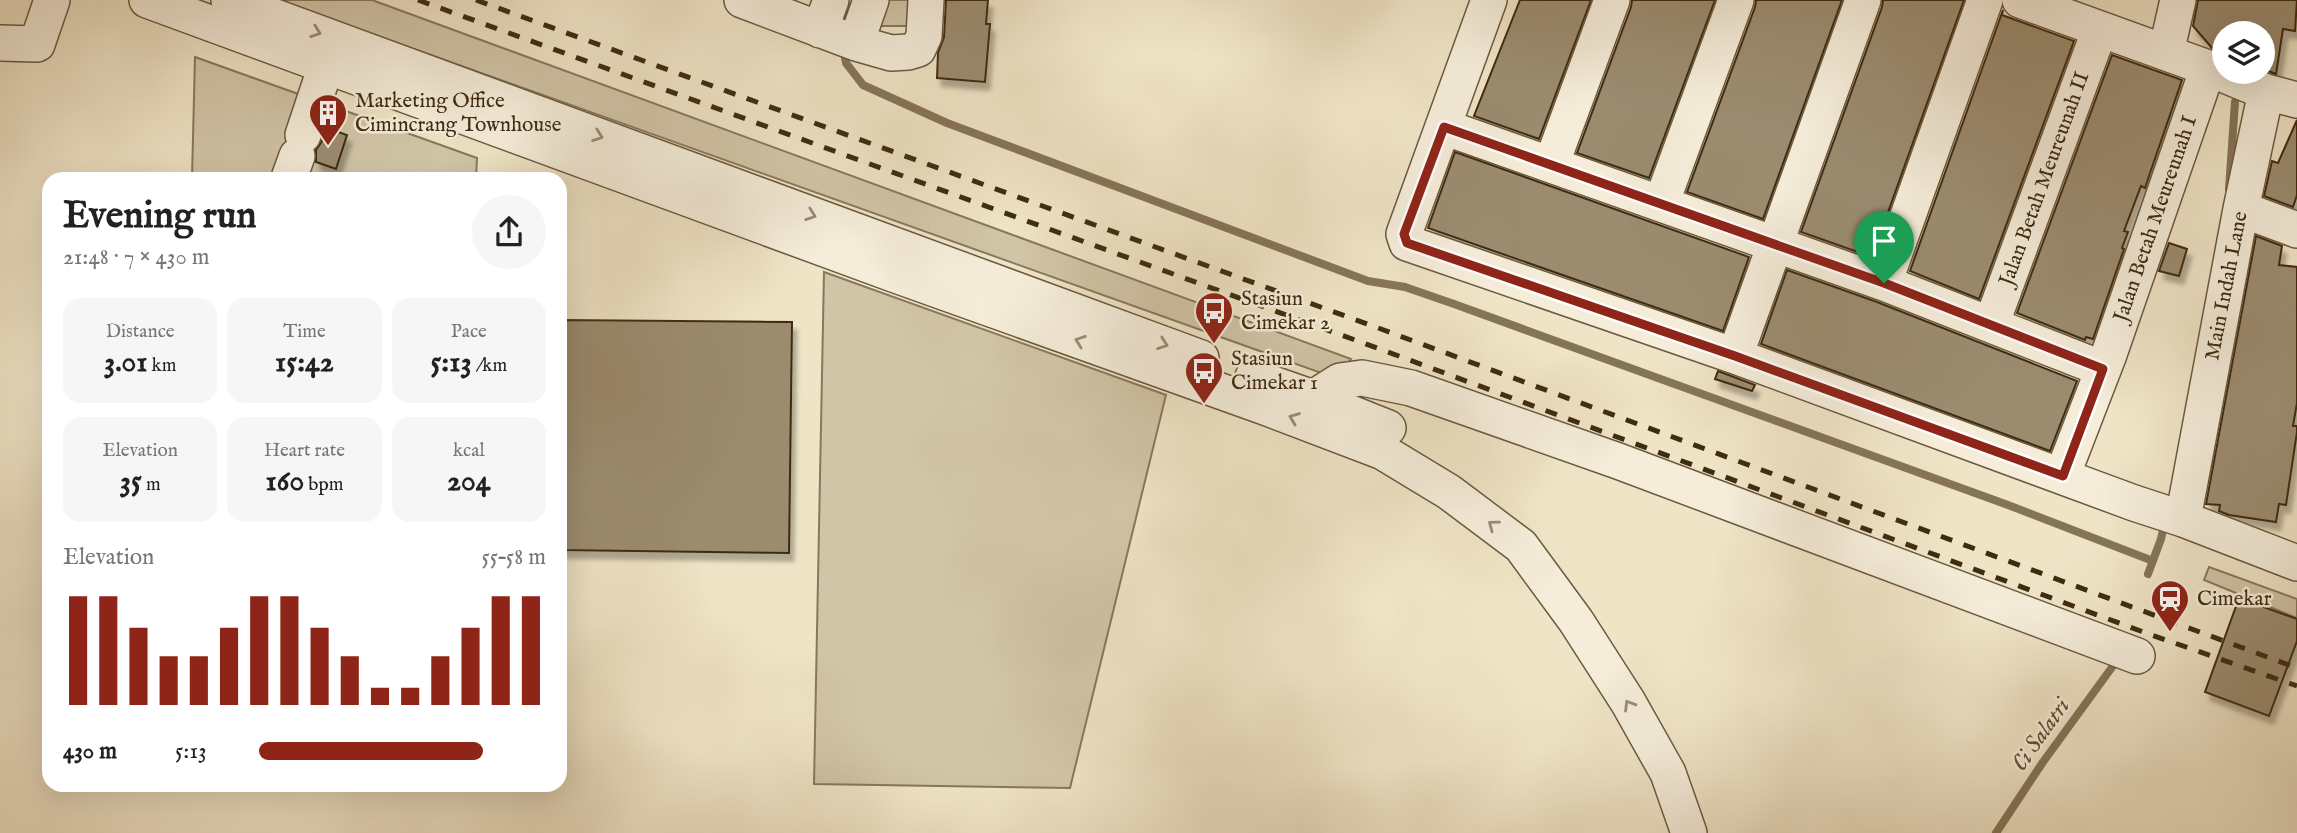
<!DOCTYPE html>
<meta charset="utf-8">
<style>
:root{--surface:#fff;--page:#f6f6f6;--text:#222;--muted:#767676;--accent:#8f2418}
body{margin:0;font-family:"IM FELL English",serif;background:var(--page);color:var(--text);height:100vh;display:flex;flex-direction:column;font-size:26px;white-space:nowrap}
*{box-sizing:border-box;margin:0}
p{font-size:23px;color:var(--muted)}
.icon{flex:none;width:38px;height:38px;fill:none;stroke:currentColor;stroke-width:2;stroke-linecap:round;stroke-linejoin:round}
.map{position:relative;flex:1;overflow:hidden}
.side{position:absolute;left:42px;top:172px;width:525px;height:620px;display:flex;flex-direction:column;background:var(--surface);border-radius:21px;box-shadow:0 7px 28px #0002}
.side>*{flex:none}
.tools{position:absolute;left:2212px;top:21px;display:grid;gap:14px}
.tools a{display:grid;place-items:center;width:63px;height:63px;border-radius:50%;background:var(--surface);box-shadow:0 7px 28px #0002;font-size:35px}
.pin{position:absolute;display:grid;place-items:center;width:60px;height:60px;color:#fff;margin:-72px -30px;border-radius:50% 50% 50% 0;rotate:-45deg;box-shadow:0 0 7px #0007}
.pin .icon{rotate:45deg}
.round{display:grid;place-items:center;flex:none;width:74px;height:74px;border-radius:37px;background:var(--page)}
.headline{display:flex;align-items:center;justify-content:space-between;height:119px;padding:0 21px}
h1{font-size:38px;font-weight:800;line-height:52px}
.stats{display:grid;grid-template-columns:repeat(3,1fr);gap:10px;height:119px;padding:7px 21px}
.stats div{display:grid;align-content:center;border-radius:18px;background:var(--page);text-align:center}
.stats b{font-size:30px;font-weight:800}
.stats small{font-size:19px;font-weight:400}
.stats p{font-size:19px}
.chart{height:196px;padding:14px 21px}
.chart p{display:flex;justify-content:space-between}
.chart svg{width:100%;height:126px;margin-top:7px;stroke:var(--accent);stroke-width:6}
ul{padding:0 21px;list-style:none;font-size:23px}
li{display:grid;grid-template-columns:112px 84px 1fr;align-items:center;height:52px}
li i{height:18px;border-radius:9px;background:var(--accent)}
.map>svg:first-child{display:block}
.green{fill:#d1c5a7;stroke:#88785c;stroke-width:2}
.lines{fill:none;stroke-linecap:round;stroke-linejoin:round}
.stream{stroke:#857558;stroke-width:8}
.building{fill:#9b8c6f;stroke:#3f2c10;stroke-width:2;filter:url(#shadow)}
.minor-casing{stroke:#6b5a3e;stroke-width:38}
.minor{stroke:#f5edda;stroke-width:35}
.rail{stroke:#3f2c10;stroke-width:5;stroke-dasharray:12 12;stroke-linecap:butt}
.oneway{stroke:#9a8c75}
.route-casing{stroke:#fff;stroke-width:14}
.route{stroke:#8f2418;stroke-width:9}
.labels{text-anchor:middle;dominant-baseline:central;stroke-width:5;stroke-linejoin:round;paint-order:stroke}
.poi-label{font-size:21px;fill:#3f2c10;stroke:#f5edda;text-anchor:start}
.street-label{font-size:21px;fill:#3f2c10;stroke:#f5edda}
.water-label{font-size:23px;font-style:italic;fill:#625034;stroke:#f5edda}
</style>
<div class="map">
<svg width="2297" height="833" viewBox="0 0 2297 833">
<defs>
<filter id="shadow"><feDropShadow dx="4.5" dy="8" stdDeviation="2" flood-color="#0004"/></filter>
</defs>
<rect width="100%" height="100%" fill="#efe4c6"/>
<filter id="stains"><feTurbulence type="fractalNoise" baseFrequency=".00286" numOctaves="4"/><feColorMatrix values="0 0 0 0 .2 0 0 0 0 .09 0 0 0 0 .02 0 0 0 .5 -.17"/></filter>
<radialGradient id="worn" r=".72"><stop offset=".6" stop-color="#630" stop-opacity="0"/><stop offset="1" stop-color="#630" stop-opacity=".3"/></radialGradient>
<!-- green -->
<path class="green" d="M277,0H372L1351,359L1346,366L1324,374Z
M872,0H917L916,26H862Z
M195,57L477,158L476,178H192Z
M824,272L1166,395L1070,788L814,784Z
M2209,567L2297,599V618L2204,580Z"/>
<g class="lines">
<!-- stream -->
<path class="stream" d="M843,48L846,63L863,85L947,123L1368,281L1405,287L1454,304L2008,505L2153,561
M2229,189L2235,102
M2148,574L2161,539L2165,521
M1996,833L2043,762L2118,659"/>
</g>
<!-- building -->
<path class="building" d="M946,0H988L986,24H990L985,82L937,78L938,53L944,37Z
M1520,0H1591L1539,139L1474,116Z
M1632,0H1715L1649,178L1577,153L1631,7Z
M1756,0H1842L1763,219L1687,192L1755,7Z
M1883,0H1964L1872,257L1801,232L1882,7Z
M2198,0H2297L2295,31L2283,29L2276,74L2263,69V33H2221L2218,51L2212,48L2193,26Z
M2003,10L2002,15L2074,41L1979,299L1910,271Z
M2112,55L2182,80L2149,176L2145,188L2141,186L2124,231L2128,232L2122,248L2124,249L2093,339L2086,337L2085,340L2017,313Z
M2297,120V195L2293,207L2264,196L2272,161L2278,163Z
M327,128L347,135L336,169L316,162V150L322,141Z
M1455,152L1749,257L1723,331L1428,228Z
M2256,236L2282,246L2279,265L2297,267V403L2293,426H2297V432L2286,505L2279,504L2276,522L2229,515L2219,511L2220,505L2206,504Z
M2169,243L2187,249L2179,276L2159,271Z
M1787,270L1877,302L2077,381L2050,451L1761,344Z
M560,320L792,322L789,553L560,550Z
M1718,371L1755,385L1752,391L1715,379Z
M2239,598L2297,619V641L2269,716L2205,692Z"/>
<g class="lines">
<defs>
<path id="minor" d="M147,0L893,274L1265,407L1383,452L1449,492L1521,546L1576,621L1628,702L1668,773L1689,833
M229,0L1201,358
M742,0L856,43L891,53L908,52L918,49L924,36L926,0
M1489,0L1404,234L1407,243L1735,356L2134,503L2183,519L2241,209L2266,92L2297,100
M2020,0L2208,68L2266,92
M820,30L831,0
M0,43L37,44L52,0
M856,43L871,0
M2166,53L2178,0
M1444,127L1884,283L2103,369
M303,135L326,66
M1551,165L1612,0
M289,178L297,156
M1661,204L1736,0
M2241,209L2297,230
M1884,283L1985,0
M1991,325L2100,29
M1735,356L1863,0
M1253,377L1313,398L1388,428
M1313,398L1340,381L1362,378L1411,388L1618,461L2137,656
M2062,476L2108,357L2208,68
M2183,519L2297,563"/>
</defs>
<!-- minor casing -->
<use href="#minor" class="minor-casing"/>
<!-- minor -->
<use href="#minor" class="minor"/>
<!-- rail -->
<path class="rail" d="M418,0L1377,348L2146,633L2297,686
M476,0L1381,329L2297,668"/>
</g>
<!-- one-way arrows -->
<defs><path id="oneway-chevron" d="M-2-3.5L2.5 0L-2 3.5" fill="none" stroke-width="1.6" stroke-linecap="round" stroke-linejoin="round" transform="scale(1.75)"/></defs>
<g class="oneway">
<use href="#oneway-chevron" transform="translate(316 32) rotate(20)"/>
<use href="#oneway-chevron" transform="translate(598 136) rotate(20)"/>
<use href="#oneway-chevron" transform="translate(811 215) rotate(20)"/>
<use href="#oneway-chevron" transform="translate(1080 341) rotate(-160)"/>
<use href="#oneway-chevron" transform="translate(1163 344) rotate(20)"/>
<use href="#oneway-chevron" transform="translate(1294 418) rotate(-159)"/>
<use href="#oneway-chevron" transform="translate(1493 525) rotate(-143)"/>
<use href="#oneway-chevron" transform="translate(1629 705) rotate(-121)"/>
</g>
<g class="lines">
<defs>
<path id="route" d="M1444,127L1884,283L2103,369L2063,476L1735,356L1407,243L1404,234Z"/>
</defs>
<!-- route casing -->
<use href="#route" class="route-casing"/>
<!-- route -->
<use href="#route" class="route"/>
</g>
<!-- icons -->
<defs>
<symbol id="building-pin" viewBox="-11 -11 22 30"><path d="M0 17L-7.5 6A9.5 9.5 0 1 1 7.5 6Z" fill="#8f2418" stroke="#f5edda"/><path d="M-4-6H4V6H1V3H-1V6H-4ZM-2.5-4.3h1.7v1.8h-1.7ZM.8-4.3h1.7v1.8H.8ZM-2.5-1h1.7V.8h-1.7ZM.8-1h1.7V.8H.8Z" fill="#fff"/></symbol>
<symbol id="bus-pin" viewBox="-11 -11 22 30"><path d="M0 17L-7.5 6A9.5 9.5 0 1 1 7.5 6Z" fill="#8f2418" stroke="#f5edda"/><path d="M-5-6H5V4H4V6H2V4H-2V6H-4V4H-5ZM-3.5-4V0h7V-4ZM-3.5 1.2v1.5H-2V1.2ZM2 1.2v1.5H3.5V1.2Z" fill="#fff"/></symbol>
<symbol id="station-pin" viewBox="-11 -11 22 30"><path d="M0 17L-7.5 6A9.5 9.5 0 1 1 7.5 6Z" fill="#8f2418" stroke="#f5edda"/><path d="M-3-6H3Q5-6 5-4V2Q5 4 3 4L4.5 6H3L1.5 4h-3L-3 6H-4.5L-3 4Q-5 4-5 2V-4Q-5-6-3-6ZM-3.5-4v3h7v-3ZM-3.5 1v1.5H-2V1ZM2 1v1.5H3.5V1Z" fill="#fff"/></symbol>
</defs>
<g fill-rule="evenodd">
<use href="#building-pin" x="306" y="91" width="44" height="60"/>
<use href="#bus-pin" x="1192" y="289" width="44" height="60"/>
<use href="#bus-pin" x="1182" y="349" width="44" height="60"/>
<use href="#station-pin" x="2148" y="577" width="44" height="60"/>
</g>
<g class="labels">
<!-- poi labels -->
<g class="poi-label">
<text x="355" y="101">Marketing Office<tspan x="355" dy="24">Cimincrang Townhouse</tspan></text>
<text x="1241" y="299">Stasiun<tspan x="1241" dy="24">Cimekar 2</tspan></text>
<text x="1231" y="359">Stasiun<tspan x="1231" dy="24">Cimekar 1</tspan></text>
<text x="2197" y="599">Cimekar</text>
</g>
<!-- street labels -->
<g class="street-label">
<text transform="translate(2045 179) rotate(-70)">Jalan Betah Meureunah II</text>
<text transform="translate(2156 219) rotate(-71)">Jalan Betah Meureunah I</text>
<text transform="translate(2227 286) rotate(-79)">Main Indah Lane</text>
</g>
<!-- water labels -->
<g class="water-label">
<text transform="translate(2041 735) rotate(-55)">Ci Salatri</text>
</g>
</g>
<rect width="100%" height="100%" filter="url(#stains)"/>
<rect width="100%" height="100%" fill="url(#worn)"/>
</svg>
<div class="tools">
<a><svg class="icon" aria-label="layers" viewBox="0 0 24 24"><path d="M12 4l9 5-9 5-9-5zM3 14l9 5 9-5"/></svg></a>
</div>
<div class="pin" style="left:1884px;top:283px;background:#1e9e55"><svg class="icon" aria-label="arrive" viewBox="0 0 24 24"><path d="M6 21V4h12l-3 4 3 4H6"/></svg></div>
<section class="side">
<div class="headline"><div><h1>Evening run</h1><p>21:48 · 7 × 430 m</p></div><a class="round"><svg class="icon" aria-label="share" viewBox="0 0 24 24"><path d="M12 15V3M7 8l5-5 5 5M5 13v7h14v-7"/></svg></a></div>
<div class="stats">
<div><p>Distance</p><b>3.01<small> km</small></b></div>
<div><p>Time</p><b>15:42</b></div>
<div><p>Pace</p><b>5:13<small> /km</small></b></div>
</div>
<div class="stats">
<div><p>Elevation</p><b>35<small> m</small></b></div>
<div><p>Heart rate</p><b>160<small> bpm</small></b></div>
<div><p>kcal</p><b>204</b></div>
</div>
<div class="chart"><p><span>Elevation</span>55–58 m</p>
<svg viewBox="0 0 160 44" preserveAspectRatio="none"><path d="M5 44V6M15 44V6M25 44V17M35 44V27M45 44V27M55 44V17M65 44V6M75 44V6M85 44V17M95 44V27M105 44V38M115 44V38M125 44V27M135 44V17M145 44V6M155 44V6"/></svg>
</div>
<ul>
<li><b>430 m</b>5:13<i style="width:78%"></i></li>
</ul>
</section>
</div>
